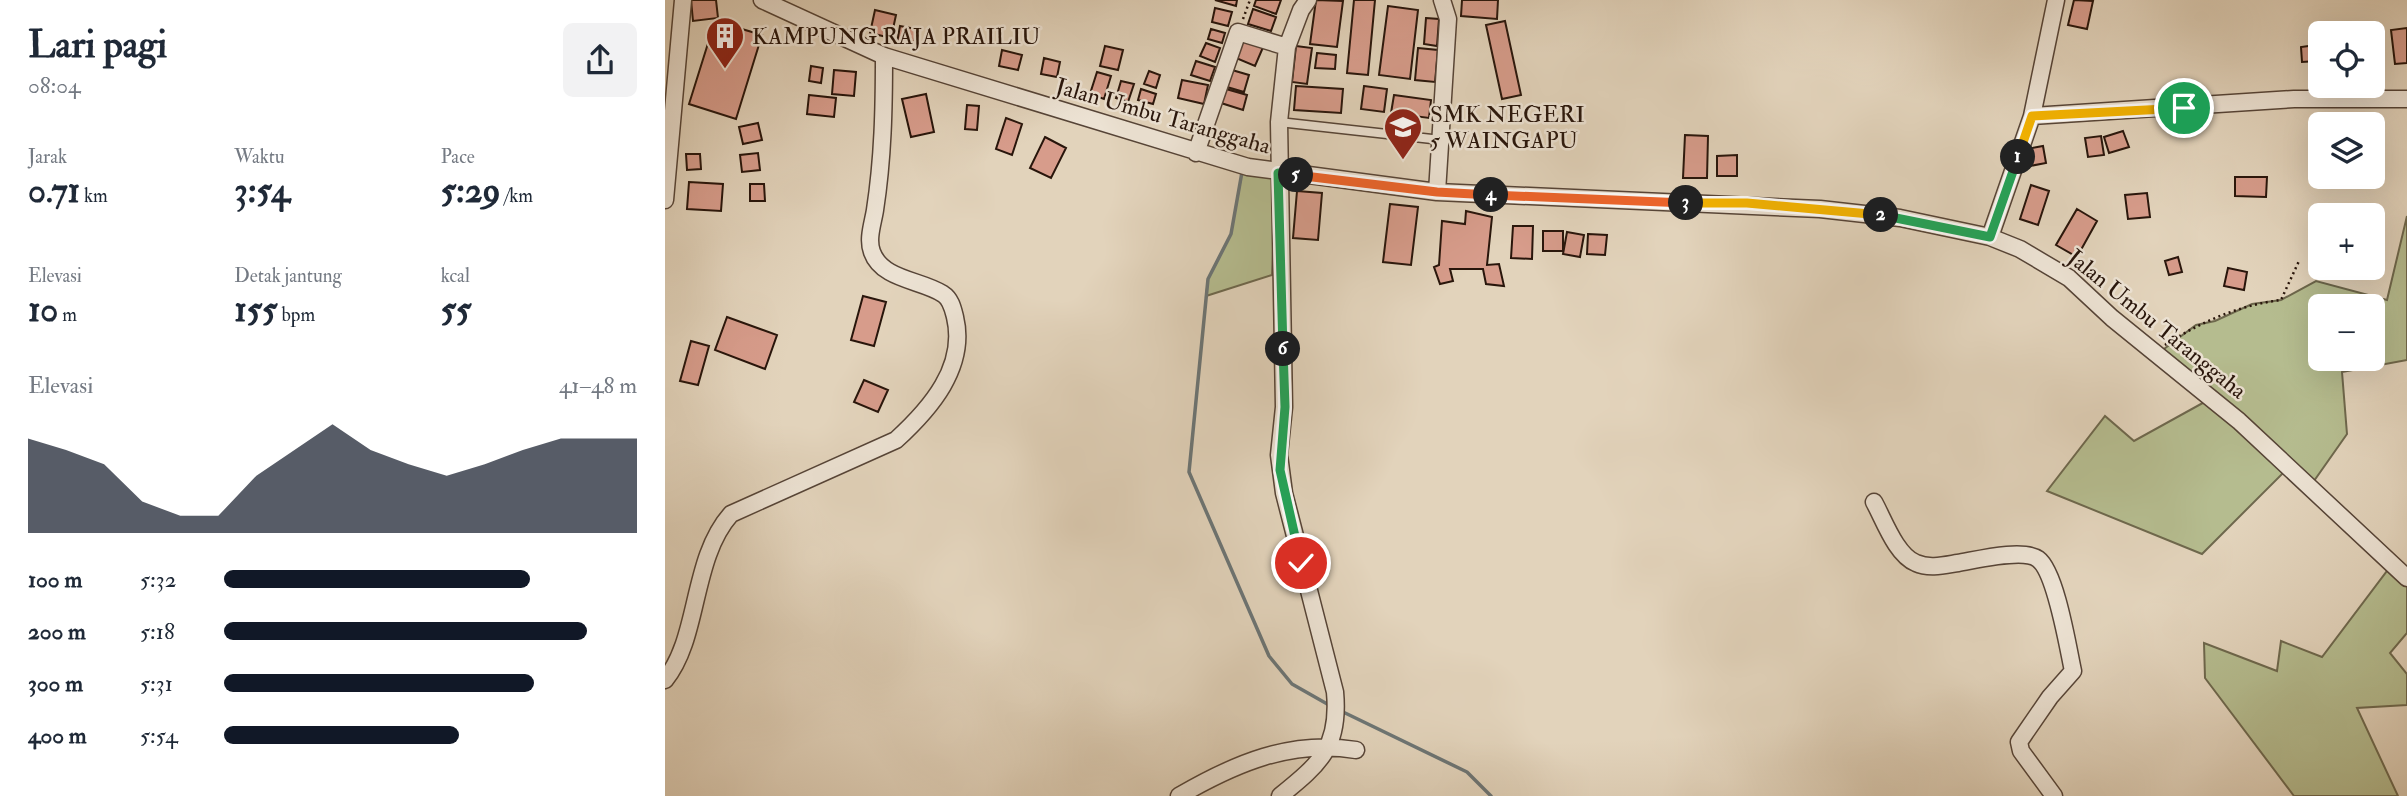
<!DOCTYPE html>
<html lang="id">
<meta charset="utf-8">
<style>
:root{--surface:#fff;--page:#f2f2f3;--text:#1f2937;--muted:#747a83;--accent:#111827}
body{margin:0;font-family:"IM FELL Double Pica",serif;background:var(--page);color:var(--text);height:100vh;display:flex;flex-direction:column;font-size:26px;white-space:nowrap}
*{box-sizing:border-box;margin:0}
p{font-size:23px;color:var(--muted)}
.icon{flex:none;width:38px;height:38px;fill:none;stroke:currentColor;stroke-width:2;stroke-linecap:round;stroke-linejoin:round}
.map{position:relative;flex:1;overflow:hidden}
.side{display:flex;flex-direction:column;background:var(--surface);width:665px}
.side>*{flex:none}
.fabs{position:absolute;left:1643px;top:21px;display:grid;gap:14px}
.fabs a{display:grid;place-items:center;width:77px;height:77px;border-radius:10px;background:var(--surface);box-shadow:0 7px 28px #0002;font-size:35px}
.pin{position:absolute;display:grid;place-items:center;width:60px;height:60px;color:#fff;margin:-30px;border:4px solid #fff;border-radius:50%;box-shadow:0 2px 7px #0007}
.km{position:absolute;width:35px;height:35px;margin:-18px;border-radius:50%;background:#222;color:#fff;font-size:19px;line-height:35px;text-align:center}
.round{display:grid;place-items:center;flex:none;width:74px;height:74px;border-radius:10px;background:var(--page)}
.headline{display:flex;align-items:center;justify-content:space-between;height:119px;padding:0 28px}
h1{font-size:38px;font-weight:700;line-height:52px}
.stats{display:grid;grid-template-columns:repeat(3,1fr);gap:10px;height:119px;padding:7px 28px}
.stats div{display:grid;align-content:center}
.stats b{font-size:35px;font-weight:700}
.stats small{font-size:19px;font-weight:400}
.stats p{font-size:19px}
.chart{height:196px;padding:14px 28px}
.chart p{display:flex;justify-content:space-between}
.chart svg{width:100%;height:126px;margin-top:7px;fill:var(--accent);opacity:.7}
ul{padding:0 28px;list-style:none;font-size:23px}
li{display:grid;grid-template-columns:112px 84px 1fr;align-items:center;height:52px}
li i{height:18px;border-radius:9px;background:var(--accent)}
main{display:flex;flex:1;min-height:0}
.map>svg:first-child{display:block}
.green{fill:#b5bc8f;stroke:#6e684d;stroke-width:2;fill-rule:evenodd}
.lines{fill:none;stroke-linecap:round;stroke-linejoin:round}
.stream{stroke:#6c7575;stroke-width:3.5}
.building{fill:#d79c8b;stroke:#28150b;stroke-width:2}
.lane-casing{stroke:#564437;stroke-width:11}
.street-casing{stroke:#564437;stroke-width:19}
.path{stroke:#28150b;stroke-width:2.5;stroke-dasharray:2 3.5;stroke-linecap:butt}
.lane{stroke:#ece2d3;stroke-width:8}
.street{stroke:#ece2d3;stroke-width:16}
.split-1-casing{stroke:#fff;stroke-width:14}
.split-2-casing{stroke:#fff;stroke-width:14}
.split-3-casing{stroke:#fff;stroke-width:14}
.split-4-casing{stroke:#fff;stroke-width:14}
.split-5-casing{stroke:#fff;stroke-width:14}
.split-6-casing{stroke:#fff;stroke-width:14}
.split-7-casing{stroke:#fff;stroke-width:14}
.split-1{stroke:#f5b400;stroke-width:9}
.split-2{stroke:#22a559;stroke-width:9}
.split-3{stroke:#f5b400;stroke-width:9}
.split-4{stroke:#f0652b;stroke-width:9}
.split-5{stroke:#f0652b;stroke-width:9}
.split-6{stroke:#22a559;stroke-width:9}
.split-7{stroke:#22a559;stroke-width:9}
.labels{text-anchor:middle;dominant-baseline:central;stroke-width:5;stroke-linejoin:round;paint-order:stroke}
.poi-label{font-size:23px;fill:#28150b;stroke:#ece2d3;text-anchor:start}
.street-label{font-size:23px;fill:#28150b;stroke:#ece2d3}
</style>
<main>
<section class="side">
<div class="headline"><div><h1>Lari pagi</h1><p>08:04</p></div><a class="round"><svg class="icon" aria-label="share" viewBox="0 0 24 24"><path d="M12 15V3M7 8l5-5 5 5M5 13v7h14v-7"/></svg></a></div>
<div class="stats">
<div><p>Jarak</p><b>0.71<small> km</small></b></div>
<div><p>Waktu</p><b>3:54</b></div>
<div><p>Pace</p><b>5:29<small> /km</small></b></div>
</div>
<div class="stats">
<div><p>Elevasi</p><b>10<small> m</small></b></div>
<div><p>Detak jantung</p><b>155<small> bpm</small></b></div>
<div><p>kcal</p><b>55</b></div>
</div>
<div class="chart"><p><span>Elevasi</span>41–48 m</p>
<svg viewBox="0 0 160 44" preserveAspectRatio="none"><path d="M0 44V11L10 15L20 20L30 33L40 38L50 38L60 24L70 15L80 6L90 15L100 20L110 24L120 20L130 15L140 11L150 11L160 11V44z"/></svg>
</div>
<ul>
<li><b>100 m</b>5:32<i style="width:74%"></i></li>
<li><b>200 m</b>5:18<i style="width:88%"></i></li>
<li><b>300 m</b>5:31<i style="width:75%"></i></li>
<li><b>400 m</b>5:54<i style="width:57%"></i></li>
</ul>
</section>
<div class="map">
<svg width="1742" height="796" viewBox="0 0 1742 796">
<rect width="100%" height="100%" fill="#e2d3bb"/>
<filter id="stains"><feTurbulence type="fractalNoise" baseFrequency=".00286" numOctaves="4"/><feColorMatrix values="0 0 0 0 .2 0 0 0 0 .09 0 0 0 0 .02 0 0 0 .5 -.17"/></filter>
<radialGradient id="worn" r=".72"><stop offset=".6" stop-color="#630" stop-opacity="0"/><stop offset="1" stop-color="#630" stop-opacity=".3"/></radialGradient>
<!-- green -->
<path class="green" d="M578,167L611,171L607,275L541,296L543,279L566,234Z
M1742,216V360L1677,372L1682,434L1644,488L1622,469L1537,554L1382,491L1440,416L1469,441L1545,399L1491,355L1531,325L1550,321L1587,304L1616,300L1651,281L1722,300ZM1656,306H1708V359H1656Z
M1725,567L1742,580V633L1725,653L1742,674V705L1692,708L1733,796H1629L1540,678L1539,643L1612,671L1616,641L1657,657Z"/>
<g class="lines">
<!-- stream -->
<path class="stream" d="M577,172L566,234L543,279L524,472L604,656L627,684L664,705
M674,710L802,772L826,796"/>
</g>
<!-- building -->
<path class="building" d="M26,0H51L53,18L28,21Z
M550,0H572L571,6Z
M591,0H616L611,14L589,6Z
M651,0L678,1L672,47L645,44Z
M689,0H710L703,75L682,73Z
M797,0H833L832,19L796,16Z
M1409,0L1428,1L1422,29L1403,25Z
M723,6L753,10L745,79L714,75Z
M550,8L567,12L563,26L547,22Z
M588,9L611,17L606,31L583,24Z
M210,10L231,15L226,38L205,33Z
M761,18L774,19L772,46L759,44Z
M50,21L97,35L71,119L24,104Z
M840,21L856,95L837,99L821,25Z
M235,26L251,29L249,45L232,43Z
M1742,28V63L1730,64L1726,30Z
M546,29L560,33L557,43L543,39Z
M579,38L599,45L590,66L571,58Z
M541,43L555,48L550,62L535,56Z
M1651,45L1652,61L1637,62L1636,47Z
M440,46L458,50L453,70L435,66Z
M631,46L647,48L642,84L627,82Z
M753,48L773,50L770,82L750,80Z
M337,50L357,55L353,70L334,66Z
M652,53L671,55L670,69L650,68Z
M379,58L395,62L392,77L376,74Z
M531,61L550,67L545,81L526,75Z
M146,66L158,68L156,83L144,81Z
M169,70L191,72L189,96L167,94Z
M567,70L584,75L579,92L562,87Z
M484,71L495,75L491,88L479,84Z
M432,72L446,76L439,99L425,94Z
M517,80L543,85L539,104L513,98Z
M456,81L469,84L463,102L451,98Z
M631,86L678,89L676,113L629,110Z
M699,86L722,89L719,112L696,109Z
M476,89L491,94L488,104L473,100Z
M561,89L582,95L578,110L556,103Z
M261,94L269,132L246,137L237,99Z
M144,95L171,98L169,117L142,114Z
M729,95L766,100L764,118L726,113Z
M302,105L314,106L312,130L300,129Z
M341,118L357,124L347,155L331,149Z
M1679,118L1680,124H1656V128L1655,121Z
M93,123L97,140L78,144L74,127Z
M1458,131L1464,147L1444,153L1439,137Z
M1020,135L1043,136L1042,178H1018Z
M1436,136L1439,155L1423,157L1420,138Z
M380,137L401,148L386,178L365,168Z
M1378,146L1381,163L1365,166L1362,149Z
M93,153L95,170L77,172L75,155Z
M21,154H35L36,169L22,170Z
M1072,155V176H1052V156Z
M1570,177H1602L1601,197L1570,196Z
M24,182L58,184L56,211L22,209Z
M85,184H99L100,201H85Z
M1366,185L1384,191L1373,225L1355,219Z
M632,191L657,193L653,240L628,238Z
M1482,193L1485,217L1463,219L1460,195Z
M725,204L753,207L746,265L718,262Z
M1412,209L1432,221L1412,257L1391,245Z
M801,211L827,217L822,265L834,264L839,286L821,284L818,269H785L788,281L775,284L769,267L774,265L777,221L800,224Z
M848,226H868L867,259L846,258Z
M878,231H898V251H878Z
M902,232L919,235L915,257L898,254Z
M923,234L942,235L940,255L922,254Z
M1513,257L1517,272L1504,275L1500,261Z
M1563,268L1582,272L1579,290L1559,286Z
M198,296L221,302L209,346L186,340Z
M62,317L112,335L100,369L50,350Z
M26,341L44,346L33,385L15,381Z
M199,380L223,390L213,412L189,402Z"/>
<g class="lines">
<defs>
<path id="lane" d="M614,122L776,140"/>
<path id="street" d="M97,0L219,56L583,167L772,192L1155,209L1235,218L1325,237L1355,249L1404,278L1447,318L1574,421L1742,578
M1367,116L1629,99H1742
M531,153L573,32L622,47
M772,192L783,19L777,0
M0,200L18,0
M1325,237L1367,116L1391,0
M1209,502C1219,520 1231,555 1251,563C1264,569 1280,565 1293,563C1311,560 1358,548 1373,559C1391,572 1403,648 1408,671L1385,697L1354,742L1356,751L1389,796
M0,680C35,637 26,559 66,514L231,440C265,409 302,367 290,317C288,309 286,299 278,294C257,280 217,280 207,252C202,239 208,223 210,210C218,158 219,108 219,56
M514,796C569,764 626,739 691,750
M615,796C656,763 675,746 670,692L619,493L614,455L619,407L614,122L622,47L636,10L643,0"/>
</defs>
<!-- lane casing -->
<use href="#lane" class="lane-casing"/>
<!-- street casing -->
<use href="#street" class="street-casing"/>
<!-- path -->
<path class="path" d="M578,19L585,0
M1500,345C1535,322 1575,305 1616,300L1634,261"/>
<!-- lane -->
<use href="#lane" class="lane"/>
<!-- street -->
<use href="#street" class="street"/>
</g>
<g class="lines">
<defs>
<path id="split-1" d="M1353,157L1367,116L1519,108"/>
<path id="split-2" d="M1216,215L1325,237L1353,157"/>
<path id="split-3" d="M1021,203H1082L1216,215"/>
<path id="split-4" d="M826,195L1021,203"/>
<path id="split-5" d="M631,175L772,192L826,195"/>
<path id="split-6" d="M618,349L613,173L631,175"/>
<path id="split-7" d="M618,349L620,407L615,470L636,563"/>
</defs>
<!-- split-1 casing -->
<use href="#split-1" class="split-1-casing"/>
<!-- split-2 casing -->
<use href="#split-2" class="split-2-casing"/>
<!-- split-3 casing -->
<use href="#split-3" class="split-3-casing"/>
<!-- split-4 casing -->
<use href="#split-4" class="split-4-casing"/>
<!-- split-5 casing -->
<use href="#split-5" class="split-5-casing"/>
<!-- split-6 casing -->
<use href="#split-6" class="split-6-casing"/>
<!-- split-7 casing -->
<use href="#split-7" class="split-7-casing"/>
<!-- split-1 -->
<use href="#split-1" class="split-1"/>
<!-- split-2 -->
<use href="#split-2" class="split-2"/>
<!-- split-3 -->
<use href="#split-3" class="split-3"/>
<!-- split-4 -->
<use href="#split-4" class="split-4"/>
<!-- split-5 -->
<use href="#split-5" class="split-5"/>
<!-- split-6 -->
<use href="#split-6" class="split-6"/>
<!-- split-7 -->
<use href="#split-7" class="split-7"/>
</g>
<!-- icons -->
<defs>
<symbol id="building-pin" viewBox="-11 -11 22 30"><path d="M0 17L-7.5 6A9.5 9.5 0 1 1 7.5 6Z" fill="#8f2418" stroke="#ece2d3"/><path d="M-4-6H4V6H1V3H-1V6H-4ZM-2.5-4.3h1.7v1.8h-1.7ZM.8-4.3h1.7v1.8H.8ZM-2.5-1h1.7V.8h-1.7ZM.8-1h1.7V.8H.8Z" fill="#fff"/></symbol>
<symbol id="school-pin" viewBox="-11 -11 22 30"><path d="M0 17L-7.5 6A9.5 9.5 0 1 1 7.5 6Z" fill="#8f2418" stroke="#ece2d3"/><path d="M0-5L7-2L0 1L-7-2ZM-4 1L0 2.5L4 1V4Q0 6-4 4Z" fill="#fff"/></symbol>
</defs>
<g fill-rule="evenodd">
<use href="#building-pin" x="38" y="14" width="44" height="60"/>
<use href="#school-pin" x="716" y="105" width="44" height="60"/>
</g>
<g class="labels">
<!-- poi labels -->
<g class="poi-label">
<text x="87" y="36">KAMPUNG RAJA PRAILIU</text>
<text x="765" y="114">SMK NEGERI<tspan x="765" dy="26">5 WAINGAPU</tspan></text>
</g>
<!-- street labels -->
<g class="street-label">
<text transform="translate(498 116) rotate(16)">Jalan Umbu Taranggaha</text>
<text transform="translate(1492 324) rotate(39)">Jalan Umbu Taranggaha</text>
</g>
</g>
<rect width="100%" height="100%" filter="url(#stains)"/>
<rect width="100%" height="100%" fill="url(#worn)"/>
</svg>
<div class="fabs">
<a><svg class="icon" aria-label="locate" viewBox="0 0 24 24"><circle cx="12" cy="12" r="6"/><path d="M12 2v4M12 18v4M2 12h4M18 12h4"/></svg></a>
<a><svg class="icon" aria-label="layers" viewBox="0 0 24 24"><path d="M12 4l9 5-9 5-9-5zM3 14l9 5 9-5"/></svg></a>
<a>+</a>
<a>−</a>
</div>
<div class="pin" style="left:1519px;top:108px;background:#1e9e55"><svg class="icon" aria-label="arrive" viewBox="0 0 24 24"><path d="M6 21V4h12l-3 4 3 4H6"/></svg></div>
<div class="pin" style="left:636px;top:563px;background:#d93025"><svg class="icon" aria-label="check" viewBox="0 0 24 24"><path d="M5 12l5 5 9-10"/></svg></div>
<b class="km" style="left:1353px;top:157px">1</b>
<b class="km" style="left:1216px;top:215px">2</b>
<b class="km" style="left:1021px;top:203px">3</b>
<b class="km" style="left:826px;top:195px">4</b>
<b class="km" style="left:631px;top:175px">5</b>
<b class="km" style="left:618px;top:349px">6</b>
</div>
</main>
